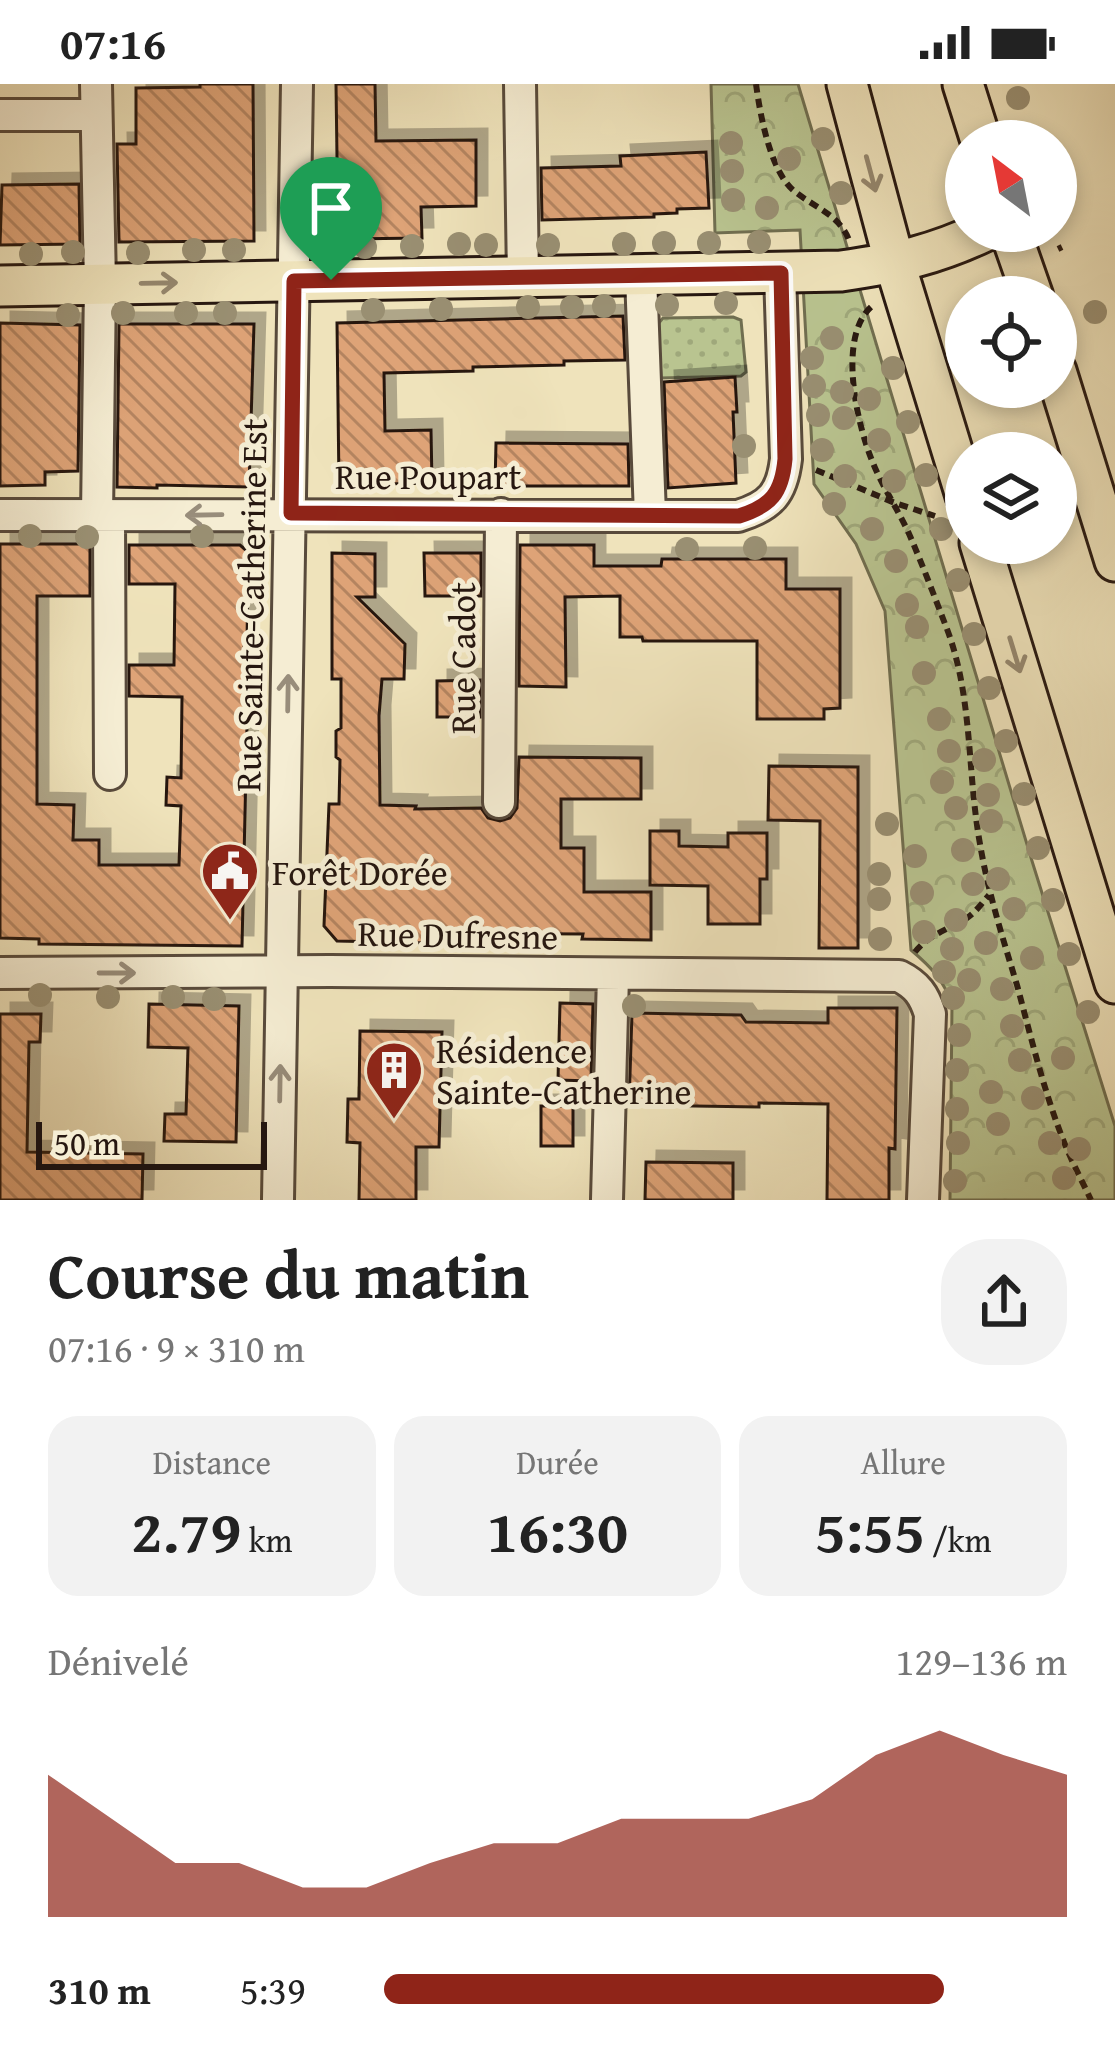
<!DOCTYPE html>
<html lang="fr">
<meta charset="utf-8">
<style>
:root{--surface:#fff;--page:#f2f2f2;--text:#222;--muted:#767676;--accent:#8f2418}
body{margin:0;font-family:"Gentium Book Plus",serif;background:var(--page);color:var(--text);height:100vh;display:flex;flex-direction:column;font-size:45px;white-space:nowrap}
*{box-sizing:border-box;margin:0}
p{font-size:39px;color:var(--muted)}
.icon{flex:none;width:66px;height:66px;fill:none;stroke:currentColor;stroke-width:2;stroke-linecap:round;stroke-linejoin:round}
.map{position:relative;height:1116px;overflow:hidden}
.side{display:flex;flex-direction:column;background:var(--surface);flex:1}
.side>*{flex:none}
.needle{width:78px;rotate:328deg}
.tools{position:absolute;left:945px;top:36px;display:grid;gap:24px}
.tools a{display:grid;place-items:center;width:132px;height:132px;border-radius:50%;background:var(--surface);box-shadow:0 6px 18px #0003;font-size:60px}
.scale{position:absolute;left:36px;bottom:30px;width:231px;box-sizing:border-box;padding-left:12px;border:6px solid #261710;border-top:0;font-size:33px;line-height:42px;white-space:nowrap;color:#261710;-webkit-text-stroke:9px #f5edd3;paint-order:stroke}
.pin{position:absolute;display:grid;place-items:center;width:102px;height:102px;color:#fff;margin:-123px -51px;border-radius:50% 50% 50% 0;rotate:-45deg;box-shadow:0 0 12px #0007}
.pin .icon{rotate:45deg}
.round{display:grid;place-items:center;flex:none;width:126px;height:126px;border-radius:48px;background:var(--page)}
.head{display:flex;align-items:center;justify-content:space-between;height:204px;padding:0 48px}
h1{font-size:66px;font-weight:600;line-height:90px}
.stats{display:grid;grid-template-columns:repeat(3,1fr);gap:18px;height:204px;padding:12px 48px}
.stats div{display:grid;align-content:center;border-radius:30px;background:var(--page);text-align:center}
.stats b{font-size:60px;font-weight:600}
.stats small{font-size:33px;font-weight:400}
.stats p{font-size:33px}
.chart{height:336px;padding:24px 48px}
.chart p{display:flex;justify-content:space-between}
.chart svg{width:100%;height:216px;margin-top:12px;fill:var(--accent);opacity:.7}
ul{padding:0 48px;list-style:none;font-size:39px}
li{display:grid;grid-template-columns:192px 144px 1fr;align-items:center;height:90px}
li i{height:30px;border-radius:15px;background:var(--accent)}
.status{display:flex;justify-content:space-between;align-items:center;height:84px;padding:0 60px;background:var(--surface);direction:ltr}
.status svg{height:33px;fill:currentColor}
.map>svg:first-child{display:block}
.grass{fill:url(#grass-dots);stroke:#706e50;stroke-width:3}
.park{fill:url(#park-crowns);stroke:#706e50;stroke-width:3}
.building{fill:url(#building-back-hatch);stroke:#261710;stroke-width:3;filter:url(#shadow)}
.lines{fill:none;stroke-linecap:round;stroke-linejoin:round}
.minor-casing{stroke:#584a3b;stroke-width:36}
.major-casing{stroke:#261710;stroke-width:45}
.path{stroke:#261710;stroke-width:6;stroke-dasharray:9 6;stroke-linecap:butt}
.minor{stroke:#f5edd3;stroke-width:30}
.major{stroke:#efe3bb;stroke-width:39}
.tree{fill:#998f72}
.oneway{stroke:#95876e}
.oneway2{stroke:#988d7b}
.route-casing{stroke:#fff;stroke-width:24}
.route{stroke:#8f2418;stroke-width:15}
.labels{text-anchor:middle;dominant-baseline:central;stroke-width:10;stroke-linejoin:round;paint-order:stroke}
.street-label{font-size:36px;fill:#261710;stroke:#f5edd3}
.poi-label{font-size:36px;fill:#261710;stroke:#f5edd3;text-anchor:start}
</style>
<div class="status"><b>07:16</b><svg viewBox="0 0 49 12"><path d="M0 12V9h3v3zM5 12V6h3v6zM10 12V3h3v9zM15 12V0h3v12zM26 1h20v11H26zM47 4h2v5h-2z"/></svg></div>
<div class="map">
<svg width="1115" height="1116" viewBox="0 0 1115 1116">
<defs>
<pattern id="grass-dots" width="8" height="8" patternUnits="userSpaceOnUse" patternTransform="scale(3)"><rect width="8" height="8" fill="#b9c490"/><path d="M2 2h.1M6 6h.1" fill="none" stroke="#9fa87b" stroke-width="1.8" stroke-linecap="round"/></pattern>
<pattern id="park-crowns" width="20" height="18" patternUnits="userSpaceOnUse" patternTransform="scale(3)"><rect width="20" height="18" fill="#b9c490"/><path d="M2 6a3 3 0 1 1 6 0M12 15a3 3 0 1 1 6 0" fill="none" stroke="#9fa87b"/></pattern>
<pattern id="building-back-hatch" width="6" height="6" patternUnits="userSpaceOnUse" patternTransform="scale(3)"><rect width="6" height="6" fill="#dea377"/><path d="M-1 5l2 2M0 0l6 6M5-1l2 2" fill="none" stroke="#b48460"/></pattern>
<filter id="shadow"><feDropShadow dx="11" dy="-11" stdDeviation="0" flood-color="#0004"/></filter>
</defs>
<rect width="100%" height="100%" fill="#efe3bb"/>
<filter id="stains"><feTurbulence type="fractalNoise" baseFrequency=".00167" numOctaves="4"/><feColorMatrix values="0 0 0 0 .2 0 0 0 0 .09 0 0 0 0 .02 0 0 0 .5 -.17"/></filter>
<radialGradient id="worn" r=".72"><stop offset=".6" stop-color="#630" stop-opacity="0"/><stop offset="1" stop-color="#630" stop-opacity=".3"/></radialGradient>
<!-- grass -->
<path class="grass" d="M733,233L741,236L746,288L741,292L661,294L658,240L663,234Z"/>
<!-- park -->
<path class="park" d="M711,0H798L1032,777L1115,1042V1116H950L952,921C944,896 931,883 911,866L885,527L856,460L814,400L800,146L715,149Z"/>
<!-- building -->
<path class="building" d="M200,0H253L254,157L119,158L117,60H136V4L200,3Z
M336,0H375L376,57L476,56V122L421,123L422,154L345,155L338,147Z
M706,68L709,124L677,125V129L654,130V133L542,136L541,84L621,82L620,72Z
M79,100L80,160L0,161L2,101Z
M623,232L625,276L564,277V281L473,283V287L384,289L385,347L431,346L432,399L339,401L337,239Z
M0,239L80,241L78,387L45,388V401L0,402Z
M119,240H254L249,403L157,401V404L117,403Z
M735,293L737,328H733L736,399L668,404L664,298Z
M496,359L628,360L629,402H495Z
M0,460H90V512H37V720L74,721L73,756H99V781H179L181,722L166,721L167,693L181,694L182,613L129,612V581H174L175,500H129V461H240L248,468L247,563H244V641H247L242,862L39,860V855L0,854Z
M520,461H594V482H661L662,475H786V505H840V624L824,625V635H757V557H643L642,553H620V512L565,513L566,603L519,602Z
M332,469L375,470V513H357L405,560L404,595H382L379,632L380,721L416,722L415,725L481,724L488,734L500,737L510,734L517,724L519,673L641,674V715H561V764H584V808H651V856L582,855L583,850L427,849V859L337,857L324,842L329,720H339L340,676L336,673V647L341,644V595H332Z
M424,469H481V512H425Z
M480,596V633H437V597Z
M769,682L858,683V864H819L820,737L768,736Z
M650,747H679V762L728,763V749H767V795H760V840H708V802L650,801Z
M560,919L593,920L591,997L558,996Z
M149,920L239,922L236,1058L164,1057L165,1030H186L188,964L148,963Z
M828,924H897L895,1065L889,1064V1116H827L828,1020L759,1019V1023L629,1021L632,929L741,931L746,938L828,939Z
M0,930H41L40,958H29L27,1068L143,1070L142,1116H0Z
M360,947L442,948L439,1063H416V1116H359L360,1059L347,1058L348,1015H359Z
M541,1022H573V1062H541Z
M646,1078L733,1079V1116H645Z"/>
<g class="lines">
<defs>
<path id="minor" d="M96,0L100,200L97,432
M520,0L523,194
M0,31H96
M641,192L650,431
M0,431L738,432C771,422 782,409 786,375L780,189
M109,432L110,690
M499,718L501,430
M0,889L330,887L899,892C917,901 924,911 930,930L923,1116
M278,1116L297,0
M607,1116L613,891"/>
<path id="major" d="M847,0L895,180L966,412
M963,0L981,57
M1010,147L1033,213
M0,202L841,187C897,179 934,171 985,147
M1056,287L1115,477
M980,459L1115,899"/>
</defs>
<!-- minor casing -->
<use href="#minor" class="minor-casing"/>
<!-- major casing -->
<use href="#major" class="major-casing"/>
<!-- path -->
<path class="path" d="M756,0C760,30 770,86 793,106C813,123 839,130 849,156
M1058,165L1062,163
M871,223C837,254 857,341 873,379C883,404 899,427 910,452C923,482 935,514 947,545C973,614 967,688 980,760C988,808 1003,855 1017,901C1031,953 1044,1008 1064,1058C1072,1078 1082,1097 1091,1116
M816,386L895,419L935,432
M915,868C929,850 948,846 967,834C976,828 982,819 989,811"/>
<!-- minor -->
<use href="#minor" class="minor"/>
<!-- major -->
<use href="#major" class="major"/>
</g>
<!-- trees -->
<g class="tree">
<circle cx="1018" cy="14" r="12"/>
<circle cx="823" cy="55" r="12"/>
<circle cx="731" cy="59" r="12"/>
<circle cx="789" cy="75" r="12"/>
<circle cx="732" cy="87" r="12"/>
<circle cx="841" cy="109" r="12"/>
<circle cx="733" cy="116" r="12"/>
<circle cx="767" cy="124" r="12"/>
<circle cx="759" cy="158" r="12"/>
<circle cx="664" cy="159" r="12"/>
<circle cx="709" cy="159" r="12"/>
<circle cx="459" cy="160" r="12"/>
<circle cx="624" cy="160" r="12"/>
<circle cx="486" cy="161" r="12"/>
<circle cx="548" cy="161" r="12"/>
<circle cx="412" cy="162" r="12"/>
<circle cx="365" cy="163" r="12"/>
<circle cx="194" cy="166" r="12"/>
<circle cx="234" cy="166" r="12"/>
<circle cx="73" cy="168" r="12"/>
<circle cx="138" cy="169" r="12"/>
<circle cx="31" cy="170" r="12"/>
<circle cx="726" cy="219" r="12"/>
<circle cx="667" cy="221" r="12"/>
<circle cx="604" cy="222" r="12"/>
<circle cx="528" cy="223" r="12"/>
<circle cx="572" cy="223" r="12"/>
<circle cx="441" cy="225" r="12"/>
<circle cx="373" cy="226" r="12"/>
<circle cx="1095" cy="228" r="12"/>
<circle cx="123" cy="229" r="12"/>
<circle cx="186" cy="229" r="12"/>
<circle cx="225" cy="229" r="12"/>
<circle cx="68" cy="231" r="12"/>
<circle cx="832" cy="254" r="12"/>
<circle cx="812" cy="274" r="12"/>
<circle cx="893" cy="284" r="12"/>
<circle cx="814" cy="302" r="12"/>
<circle cx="842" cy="308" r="12"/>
<circle cx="869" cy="315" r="12"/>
<circle cx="818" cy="331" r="12"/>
<circle cx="844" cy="334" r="12"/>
<circle cx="908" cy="338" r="12"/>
<circle cx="879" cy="356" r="12"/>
<circle cx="744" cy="362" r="12"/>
<circle cx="822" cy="366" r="12"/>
<circle cx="926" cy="391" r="12"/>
<circle cx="845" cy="392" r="12"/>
<circle cx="894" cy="397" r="12"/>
<circle cx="834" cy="420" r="12"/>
<circle cx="872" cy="445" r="12"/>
<circle cx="941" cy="445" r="12"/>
<circle cx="30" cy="452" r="12"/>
<circle cx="202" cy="452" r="12"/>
<circle cx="87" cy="453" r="12"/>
<circle cx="755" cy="464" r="12"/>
<circle cx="687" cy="465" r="12"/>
<circle cx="896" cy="477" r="12"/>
<circle cx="958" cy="496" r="12"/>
<circle cx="907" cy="521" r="12"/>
<circle cx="917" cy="543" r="12"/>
<circle cx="974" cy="550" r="12"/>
<circle cx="924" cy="589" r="12"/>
<circle cx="989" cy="604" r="12"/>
<circle cx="939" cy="635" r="12"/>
<circle cx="1006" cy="657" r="12"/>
<circle cx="949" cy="667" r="12"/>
<circle cx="984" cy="676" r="12"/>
<circle cx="942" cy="698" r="12"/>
<circle cx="1024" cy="710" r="12"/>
<circle cx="988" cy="711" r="12"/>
<circle cx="956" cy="724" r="12"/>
<circle cx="991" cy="737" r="12"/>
<circle cx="887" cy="740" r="12"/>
<circle cx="1038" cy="764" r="12"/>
<circle cx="963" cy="766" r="12"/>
<circle cx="915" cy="772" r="12"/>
<circle cx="879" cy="790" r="12"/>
<circle cx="998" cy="795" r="12"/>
<circle cx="973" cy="800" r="12"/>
<circle cx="922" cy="809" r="12"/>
<circle cx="879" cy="815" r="12"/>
<circle cx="1053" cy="816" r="12"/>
<circle cx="1014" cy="825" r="12"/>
<circle cx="956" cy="836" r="12"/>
<circle cx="924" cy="848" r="12"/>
<circle cx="880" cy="855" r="12"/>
<circle cx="986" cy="859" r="12"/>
<circle cx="952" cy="865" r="12"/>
<circle cx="1069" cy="870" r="12"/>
<circle cx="1032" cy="874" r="12"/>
<circle cx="944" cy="888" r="12"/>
<circle cx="969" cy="896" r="12"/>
<circle cx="1002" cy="905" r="12"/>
<circle cx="40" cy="911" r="12"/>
<circle cx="108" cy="913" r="12"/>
<circle cx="173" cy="913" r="12"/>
<circle cx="953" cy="914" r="12"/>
<circle cx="214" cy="915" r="12"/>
<circle cx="634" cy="922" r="12"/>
<circle cx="1088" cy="928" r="12"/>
<circle cx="1012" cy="942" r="12"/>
<circle cx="959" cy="951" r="12"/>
<circle cx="1063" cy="974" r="12"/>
<circle cx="1020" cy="976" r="12"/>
<circle cx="957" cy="986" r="12"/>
<circle cx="991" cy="1008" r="12"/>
<circle cx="1033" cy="1014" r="12"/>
<circle cx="957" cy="1025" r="12"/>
<circle cx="998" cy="1040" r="12"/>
<circle cx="958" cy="1059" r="12"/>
<circle cx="1050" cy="1059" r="12"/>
<circle cx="1079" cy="1065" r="12"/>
<circle cx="1064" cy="1094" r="12"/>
<circle cx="955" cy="1097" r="12"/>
</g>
<!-- one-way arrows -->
<defs><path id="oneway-shaft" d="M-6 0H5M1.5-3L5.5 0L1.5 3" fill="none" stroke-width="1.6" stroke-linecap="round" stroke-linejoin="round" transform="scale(3)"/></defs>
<g class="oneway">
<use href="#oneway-shaft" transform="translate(871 90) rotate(75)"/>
<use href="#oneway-shaft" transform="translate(159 199) rotate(-1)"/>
<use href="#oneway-shaft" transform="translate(1015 571) rotate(73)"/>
</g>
<g class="oneway2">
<use href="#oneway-shaft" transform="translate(204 431) rotate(179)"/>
<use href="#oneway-shaft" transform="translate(288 609) rotate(-89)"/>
<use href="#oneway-shaft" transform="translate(117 889)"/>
<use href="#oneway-shaft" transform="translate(280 999) rotate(-89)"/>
</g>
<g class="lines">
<defs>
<path id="route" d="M781,189L785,375C782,409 771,422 739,432L291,429L294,197Z"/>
</defs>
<!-- route casing -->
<use href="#route" class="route-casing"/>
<!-- route -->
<use href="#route" class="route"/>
</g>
<!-- icons -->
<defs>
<symbol id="civic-pin" viewBox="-11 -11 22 30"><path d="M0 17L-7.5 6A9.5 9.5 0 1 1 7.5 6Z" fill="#8f2418" stroke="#f5edd3"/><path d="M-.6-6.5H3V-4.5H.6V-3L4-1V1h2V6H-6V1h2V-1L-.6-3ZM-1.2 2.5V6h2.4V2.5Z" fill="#fff"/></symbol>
<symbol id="building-pin" viewBox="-11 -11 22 30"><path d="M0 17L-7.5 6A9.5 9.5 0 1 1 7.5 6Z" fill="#8f2418" stroke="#f5edd3"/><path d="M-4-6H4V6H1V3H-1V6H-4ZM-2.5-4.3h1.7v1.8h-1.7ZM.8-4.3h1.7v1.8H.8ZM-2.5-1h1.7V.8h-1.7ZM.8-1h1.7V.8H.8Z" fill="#fff"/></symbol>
</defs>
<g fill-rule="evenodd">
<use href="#civic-pin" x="197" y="754" width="66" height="90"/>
<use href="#building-pin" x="361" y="953" width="66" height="90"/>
</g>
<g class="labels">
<!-- street labels -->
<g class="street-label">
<text x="428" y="391">Rue Poupart</text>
<text transform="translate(250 521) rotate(-89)">Rue Sainte-Catherine Est</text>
<text transform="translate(461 574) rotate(-90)">Rue Cadot</text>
<text transform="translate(458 850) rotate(1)">Rue Dufresne</text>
</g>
<!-- poi labels -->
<g class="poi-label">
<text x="272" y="787">Forêt Dorée</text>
<text x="436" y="965">Résidence<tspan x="436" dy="41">Sainte-Catherine</tspan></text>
</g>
</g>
<rect width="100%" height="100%" filter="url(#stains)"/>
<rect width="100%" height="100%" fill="url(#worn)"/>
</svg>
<div class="tools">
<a><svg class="needle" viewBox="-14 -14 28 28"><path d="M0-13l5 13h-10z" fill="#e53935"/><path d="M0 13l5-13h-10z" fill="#767676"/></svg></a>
<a><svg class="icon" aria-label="locate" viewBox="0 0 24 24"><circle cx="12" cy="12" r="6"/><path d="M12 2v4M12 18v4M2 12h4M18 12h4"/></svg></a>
<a><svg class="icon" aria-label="layers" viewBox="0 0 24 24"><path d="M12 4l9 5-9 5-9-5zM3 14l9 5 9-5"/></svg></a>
</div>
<div class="scale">50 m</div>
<div class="pin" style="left:331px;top:196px;background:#1e9e55"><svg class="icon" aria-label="arrive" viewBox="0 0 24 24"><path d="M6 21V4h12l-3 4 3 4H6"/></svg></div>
</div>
<section class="side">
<div class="head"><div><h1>Course du matin</h1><p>07:16 · 9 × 310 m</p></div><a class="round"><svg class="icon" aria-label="share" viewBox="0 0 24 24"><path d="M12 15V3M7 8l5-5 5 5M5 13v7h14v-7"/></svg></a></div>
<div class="stats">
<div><p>Distance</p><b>2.79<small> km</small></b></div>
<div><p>Durée</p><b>16:30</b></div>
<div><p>Allure</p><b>5:55<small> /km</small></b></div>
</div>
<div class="chart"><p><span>Dénivelé</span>129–136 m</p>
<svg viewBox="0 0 160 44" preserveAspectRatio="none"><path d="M0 44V15L10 24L20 33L30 33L40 38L50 38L60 33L70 29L80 29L90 24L100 24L110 24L120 20L130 11L140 6L150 11L160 15V44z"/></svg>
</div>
<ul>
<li><b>310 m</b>5:39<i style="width:82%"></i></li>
</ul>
</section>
